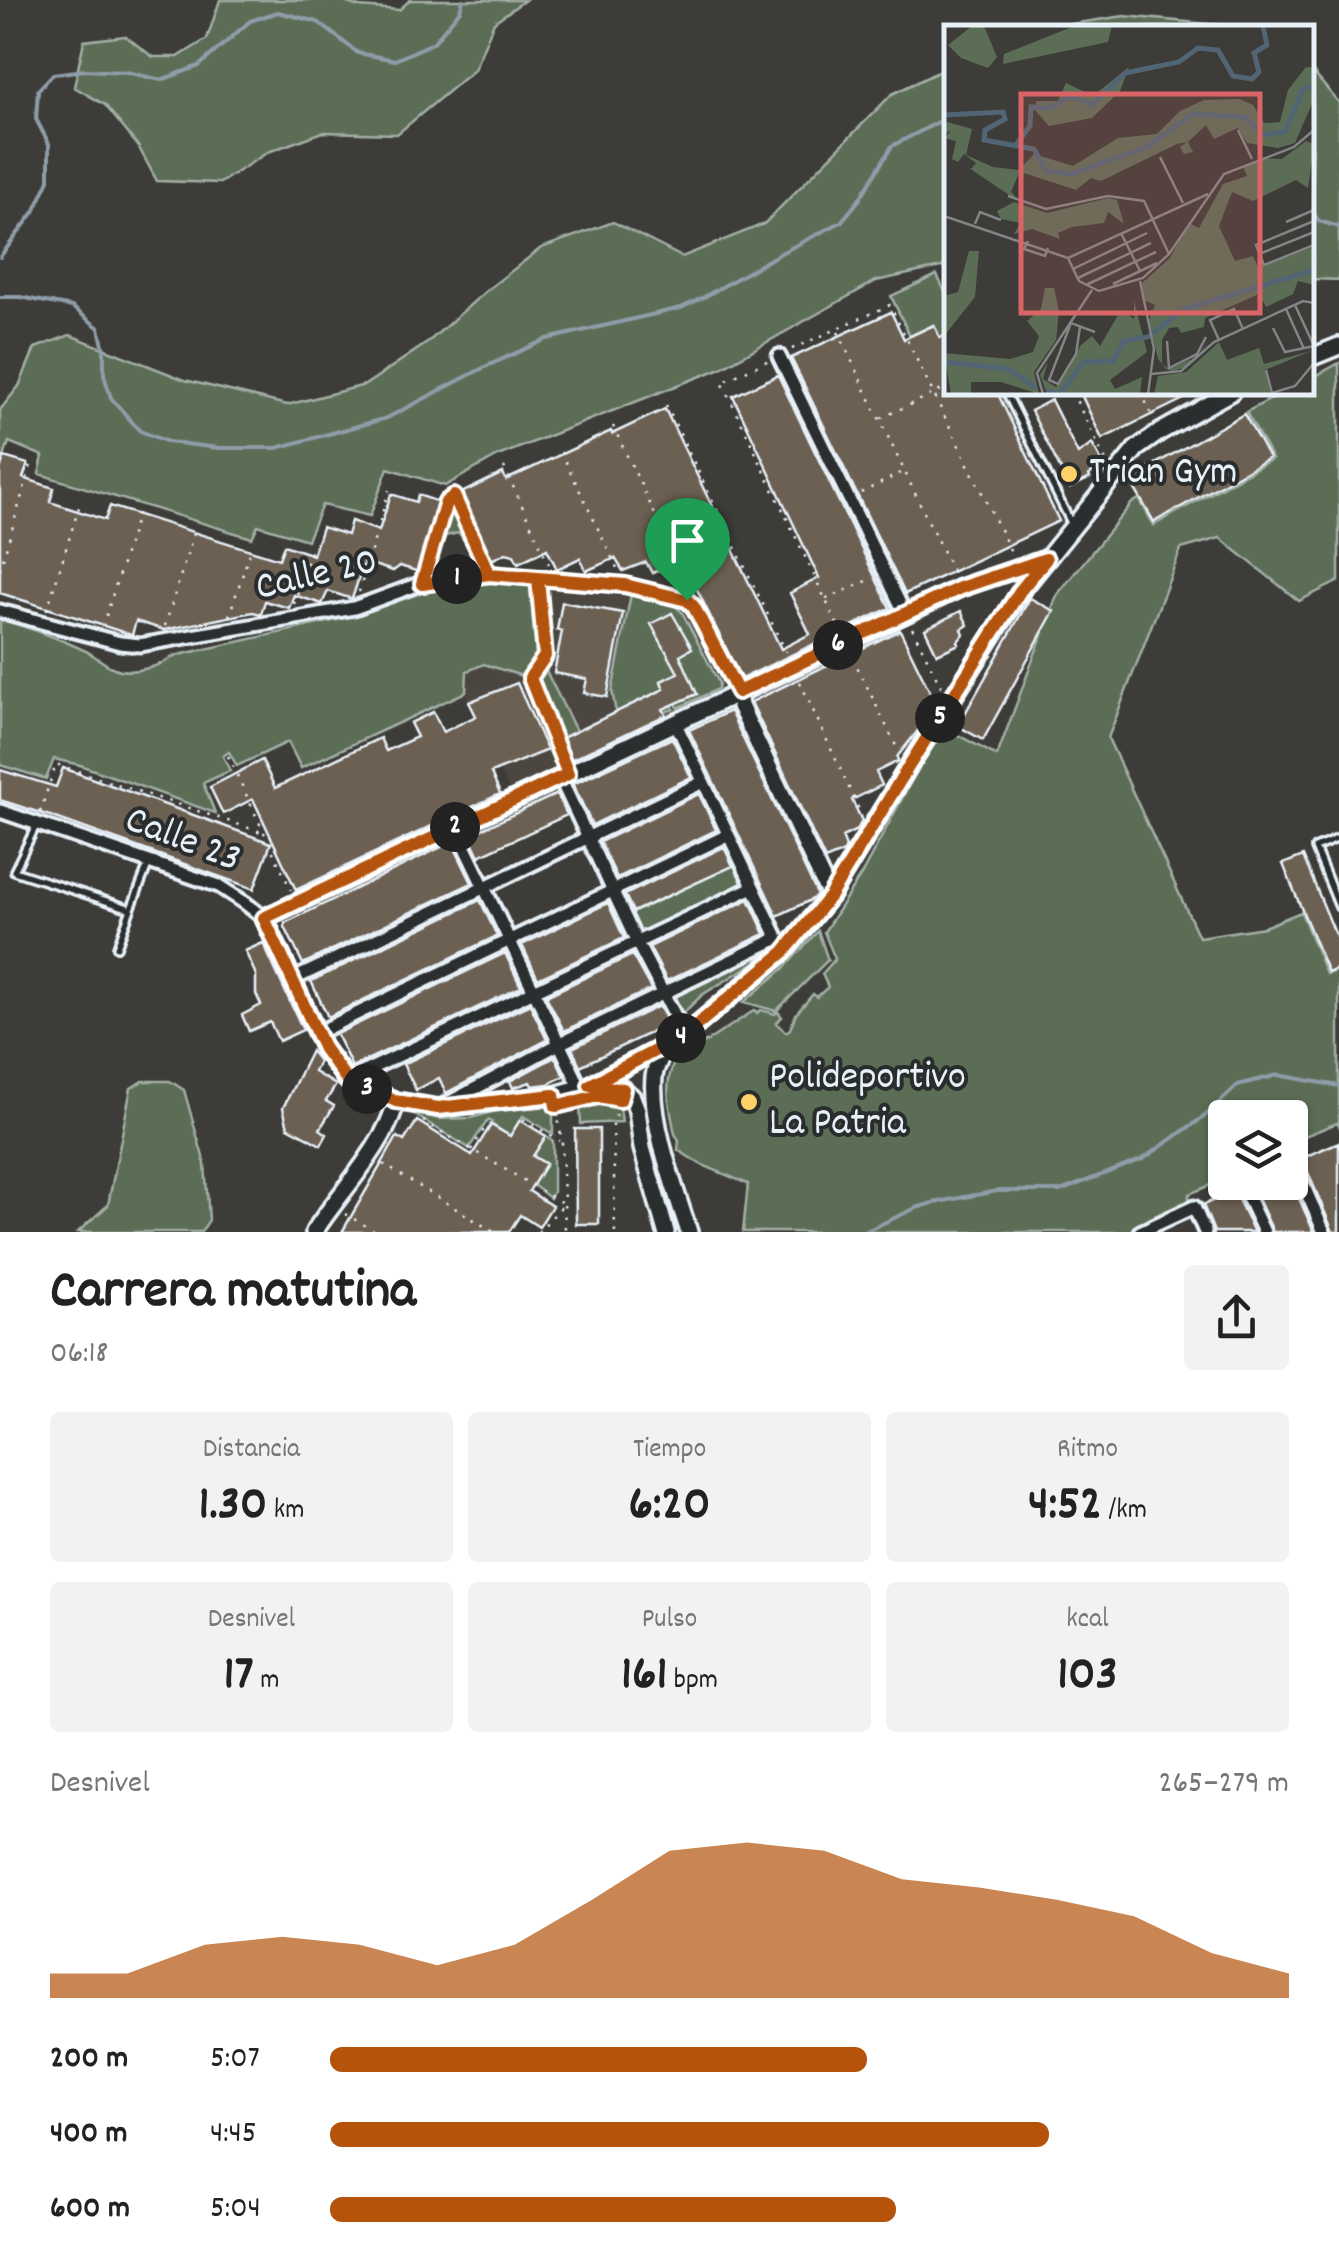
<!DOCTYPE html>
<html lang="es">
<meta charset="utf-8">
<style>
:root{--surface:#fff;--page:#f2f2f2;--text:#222;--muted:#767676;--accent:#b45309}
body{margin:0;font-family:Dekko,sans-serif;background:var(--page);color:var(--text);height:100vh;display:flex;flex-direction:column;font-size:38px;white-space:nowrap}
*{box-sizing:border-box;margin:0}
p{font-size:32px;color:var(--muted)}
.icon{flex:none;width:55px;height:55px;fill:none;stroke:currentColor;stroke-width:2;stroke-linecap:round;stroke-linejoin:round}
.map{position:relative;height:1232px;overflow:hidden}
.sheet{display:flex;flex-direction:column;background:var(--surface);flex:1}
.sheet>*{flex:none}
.tools{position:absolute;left:1208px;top:1100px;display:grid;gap:20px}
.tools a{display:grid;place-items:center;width:100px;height:100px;border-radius:10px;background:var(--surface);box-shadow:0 2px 8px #0004;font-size:50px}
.pin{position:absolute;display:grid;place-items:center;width:85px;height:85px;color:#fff;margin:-102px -42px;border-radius:50% 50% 50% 0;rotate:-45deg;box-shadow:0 0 10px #0007}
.pin .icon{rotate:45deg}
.km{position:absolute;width:50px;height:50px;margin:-25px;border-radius:50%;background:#222;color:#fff;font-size:28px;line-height:50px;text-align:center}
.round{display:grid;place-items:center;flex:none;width:105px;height:105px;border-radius:10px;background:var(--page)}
.overview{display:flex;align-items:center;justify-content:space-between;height:170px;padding:0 50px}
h1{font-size:55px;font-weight:700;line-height:75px}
.figures{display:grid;grid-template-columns:repeat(3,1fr);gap:15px;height:170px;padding:10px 50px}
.figures div{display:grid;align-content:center;border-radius:10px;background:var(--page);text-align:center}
.figures b{font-size:50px;font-weight:700}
.figures small{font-size:28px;font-weight:400}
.figures p{font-size:28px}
.chart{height:280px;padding:20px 50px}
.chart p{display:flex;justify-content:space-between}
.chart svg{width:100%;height:180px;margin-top:10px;fill:var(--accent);opacity:.7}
ul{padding:0 50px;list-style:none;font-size:32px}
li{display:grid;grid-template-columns:160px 120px 1fr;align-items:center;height:75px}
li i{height:25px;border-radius:12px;background:var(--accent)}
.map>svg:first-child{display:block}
.built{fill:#4c4741}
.green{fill:#5c6d56;stroke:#a2afa7;stroke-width:2.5}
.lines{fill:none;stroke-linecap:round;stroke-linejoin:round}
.stream{stroke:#8e9da9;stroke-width:4}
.building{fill:#6c6053;stroke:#e8f1f8;stroke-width:2.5}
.lane-casing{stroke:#e8f1f8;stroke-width:12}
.street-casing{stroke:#e8f1f8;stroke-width:19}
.secondary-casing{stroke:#e8f1f8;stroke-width:22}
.path{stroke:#e8f1f8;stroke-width:2.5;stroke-dasharray:2.5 8;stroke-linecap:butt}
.lane{stroke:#2a2d2e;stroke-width:5}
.street{stroke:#2a2d2e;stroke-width:11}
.secondary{stroke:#2a2d2e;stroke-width:15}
.route-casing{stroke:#fff;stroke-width:20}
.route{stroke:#b45309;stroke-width:12}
.poi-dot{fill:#ffd166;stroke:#2a2d2e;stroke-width:4}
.labels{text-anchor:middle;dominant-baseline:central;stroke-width:8;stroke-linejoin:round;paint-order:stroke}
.poi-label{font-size:40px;fill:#e8f1f8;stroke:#2a2d2e;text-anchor:start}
.street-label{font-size:40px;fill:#e8f1f8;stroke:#2a2d2e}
.inset-river{fill:none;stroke:#526575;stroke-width:5}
.inset-road{fill:none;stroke:#828485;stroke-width:2.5}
.view{fill:#db6466;fill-opacity:0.15;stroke:#db6466;stroke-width:5}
.inset-edge{fill:none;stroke:#e8f1f8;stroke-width:5}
</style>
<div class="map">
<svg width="1339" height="1232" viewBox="0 0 1339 1232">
<rect width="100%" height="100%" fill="#3e3c39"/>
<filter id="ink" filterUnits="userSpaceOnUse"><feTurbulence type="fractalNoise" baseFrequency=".01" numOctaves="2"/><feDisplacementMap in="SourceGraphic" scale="20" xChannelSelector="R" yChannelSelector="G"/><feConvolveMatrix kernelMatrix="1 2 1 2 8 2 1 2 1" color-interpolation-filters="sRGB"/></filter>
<g filter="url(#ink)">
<!-- built -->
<path class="built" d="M544,587L631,594L612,691L616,713L576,731L543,665L548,656L542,591Z
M703,603L740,679L890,608L900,630L749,703L825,863L808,871L731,711L283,924L273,901L509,790L466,697V671L484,663L525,677L562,766L666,717L665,712L718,689L719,683L682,612Z"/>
<!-- green -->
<path class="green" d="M220,0H339L359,7L399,10L410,0H525L494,22L474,70L397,134L323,132L268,152L220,183L157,181L138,146L105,105L74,87L84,41L125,36L153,57H178L207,39Z
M1124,16L1230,26L1233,27H1051Z
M946,68V266L876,281L719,369L498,456L445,486L388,468L370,516L322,505L307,540L258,525L252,538L39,474L43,456L9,442L0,469V410L19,386L35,348L70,335L185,380L287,405L365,385L427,343L487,290L541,248L613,222L682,257L764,224L892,94Z
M1312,71L1339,103V280L1312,279Z
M937,275L946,294V335L940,338L933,325L910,336L891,296Z
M1339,363V581L1299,601L1220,538L1181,549L1108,738L1199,937L1264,927L1301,912L1326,974L1339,970V1126L1337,1123L1290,1142V1118H1225V1179L1189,1194V1205L1132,1232H743L748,1184L700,1164L678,1150L679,1140L675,1134C670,1107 662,1084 676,1059L683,1057L755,1010L757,1013L761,1010L775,1014L778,1012L782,1017L776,1023L786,1032L790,1029L796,1014L813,994L817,997L828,987L822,974L835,959L824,932L861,875L941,726L997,756L1057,595L1132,503L1139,499L1154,525L1272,459L1246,412L1283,393L1312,392V378Z
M453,501L474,548L478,562L459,533L445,536L434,563H431L447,504Z
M488,582L531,585L536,592L542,655L525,677L484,664L467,671L466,692L301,768L288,742L237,766L229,752L223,756L230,771L203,783L215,813L80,765L54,759L46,779L0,765V619C30,628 59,638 88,652C97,657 105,665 114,668C131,675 160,667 174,656L355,616L426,591Z
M631,594L674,605L682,612L719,683L718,689L678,708L676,703L697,694L685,670L661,682L674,709L665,712L655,694L616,713L612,691Z
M543,665L576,731L556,741L533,679Z
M736,864L747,887L641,936L630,914Z
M818,931L828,960L776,1011L744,1002L784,968Z
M776,945L754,963L702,995L678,1018L666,995Z
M143,1081H170L184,1090L205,1164L209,1220L201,1232H78L108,1205L131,1088Z
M599,1099L616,1102L620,1108L622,1122L581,1124L580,1106Z
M553,1106V1134L523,1116L510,1136L491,1124L492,1122L488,1120L469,1148L415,1115L418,1113L439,1119L471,1118L499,1110Z
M546,1136L553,1141V1192L550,1198L533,1185L546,1164L533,1156Z"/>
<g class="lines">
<!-- stream -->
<path class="stream" d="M1312,212L1319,221L1339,227
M0,257L34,212L49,180V144L36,119L38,90L53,74L85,70L126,72L161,80L199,66L250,21L278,12L318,22L358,53L395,60L433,43L460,10L463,0
M0,297H20L72,307L99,328L104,350V375L111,398L140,431L168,442L219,448H277L387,418L487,366L547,339L681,308L704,297L781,253L841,222L859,200L892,146L946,118
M864,1232L916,1208L933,1203L997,1191H1060L1143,1159L1205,1116L1238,1085L1278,1075L1339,1086"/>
</g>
<!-- building -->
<path class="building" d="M891,312L904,339L934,325L940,338L946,335V392H997L1059,521L905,594L791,358Z
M778,375L890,608L741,679L682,559L652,573L646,562L623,571L615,558L586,571L580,558L557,569L547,549L518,563L514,555L506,553L489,561L457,495L503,473L506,480L611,431L612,434L665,409L781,649L810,634L790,593L819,578L733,396Z
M1080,392H1198L1102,439Z
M1051,400L1078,454L1092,444L1102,462L1099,469L1089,475L1090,478L1070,488L1031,411Z
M1244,414L1269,458L1154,522L1129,479Z
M4,457L28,464L23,478L54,488L50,502L105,520L110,506L279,559L284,545L313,555L322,527L347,535L351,521L379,531L391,494L416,502L418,495L442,503L419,572L400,566L393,571L364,562L352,599L328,591L322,604L294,595L289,608L265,601L261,614L253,612L164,630L136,621L132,635L0,593V470Z
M1030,598L1054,611L983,740L958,726Z
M562,602L623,613L607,697L584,693L587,679L554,673L562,631L557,630Z
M961,611L968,625L962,629L964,634L958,641L959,644L937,654L925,629Z
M672,613L692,648L680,655L697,694L663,709L666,715L566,762L556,741L664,689L661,681L678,673L651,624Z
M900,630L932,696L917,722L920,728L897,757L898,761L876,772L882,785L852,800L862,821L857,830L842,837L846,847L844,852L825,860L751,702Z
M517,683L547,750L491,773L500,794L296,890L253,799L223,814L210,787L262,760L275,788L380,738L386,751L417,737L410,723L433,712L443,732L476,716L469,702Z
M730,711L817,894L813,899L777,916L689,730Z
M672,738L691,777L592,825L573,784Z
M63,768L271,843L254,889L53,817L0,800V770L56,787Z
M557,794L567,815L479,856L469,835Z
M699,794L716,830L617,878L600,842Z
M452,842L472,883L303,964L285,927V923Z
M724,847L733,866L633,912L625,895Z
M1303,856L1339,943V968L1328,973L1283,864Z
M749,899L765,934L667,981L649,947Z
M480,900L497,936L328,1017L311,981Z
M608,903L624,938L538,979L522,945Z
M263,943L303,1030L279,1041L270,1022L249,1031L242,1015L261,1005L256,994V975L245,951Z
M505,953L521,987L352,1067L336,1034Z
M632,955L651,989L564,1031L546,996Z
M530,1004L547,1040L446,1093L439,1078L416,1090L403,1064Z
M659,1006L669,1024L580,1066L572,1048Z
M311,1051L319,1061L314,1072L336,1085L326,1101L334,1106L320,1129L327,1134L321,1145L288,1127L283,1108Z
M555,1057L564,1076L548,1084L532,1086L530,1082L513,1088L510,1081Z
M520,1120L546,1136L533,1156L546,1164L529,1191L552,1206L539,1227L520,1215L509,1232H342L397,1137L404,1141L417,1121L472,1155L491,1125L510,1136Z
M575,1129H599V1224H576Z
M1339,1142V1232H1333L1302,1158Z
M1290,1178L1314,1232H1273L1251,1183L1290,1182Z
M1234,1191L1254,1232H1214L1203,1205Z"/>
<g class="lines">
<defs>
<path id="lane" d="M1006,392L1071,523
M36,826L14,871L131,909L148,865
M1339,838L1315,848L1339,907
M117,947L131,909"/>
<path id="street" d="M779,356L905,614
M0,611L120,643L140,645L354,608L422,583L489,574L625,585L687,600L694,607L738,693
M675,722L780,943
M560,778L637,943L685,1035
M0,811L219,886L245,903L264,918
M455,827L581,1089
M292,980L703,782
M317,1033L728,835
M347,1080L753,887
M446,1104L559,1044L778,938
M1293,1161L1324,1232
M1241,1183L1264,1232
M1140,1232L1194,1207L1205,1232"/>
<path id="secondary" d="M1312,357L1339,346
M1046,559L960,588L264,918L324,1049L347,1080L396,1101L438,1108L555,1095L590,1085L685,1035L784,951L830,896L907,769L1021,591L1136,449L1160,432L1231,392
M738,693L740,706L830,896
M666,1048C661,1057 655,1066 654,1077C650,1122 675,1189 689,1232
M594,1085L623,1089L632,1097L637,1110L642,1148L666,1232
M314,1232C338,1194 387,1144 396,1101"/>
</defs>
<!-- lane casing -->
<use href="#lane" class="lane-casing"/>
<!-- street casing -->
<use href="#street" class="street-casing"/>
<!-- secondary casing -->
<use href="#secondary" class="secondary-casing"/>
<!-- path -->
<path class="path" d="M838,332L953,573
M792,349L890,305L1013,556
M767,361L722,382L839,628
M1072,392L1107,463
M1141,392L1153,417
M666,405L786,652
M881,418L946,388
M613,426L689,586
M561,452L618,570
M504,467L549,564
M861,493L903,472
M427,567L445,502L454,496L484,564
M0,569L31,465
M539,589L545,656L530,677L562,760
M359,592L389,490
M826,599L874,578
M294,604L312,546
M47,610L79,507
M229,616L251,549
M103,626L138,512
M165,626L194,532
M912,628L942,688
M853,658L900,754
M800,682L862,816
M228,756L291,890
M40,812L56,764L264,833
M557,1111L562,1142L565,1230
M523,1119L560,1141
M423,1121L564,1204L538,1232
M471,1150L488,1123
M383,1164L494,1232
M345,1214L377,1232
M615,1232L613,1124L619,1105"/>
<!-- lane -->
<use href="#lane" class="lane"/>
<!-- street -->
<use href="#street" class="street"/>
<!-- secondary -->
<use href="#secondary" class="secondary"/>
</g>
</g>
<g class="lines" filter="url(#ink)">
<defs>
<path id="route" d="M687,600L625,585L489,574L454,496L446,502L422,584L489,574L538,578L545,656L530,678L568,774L264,918L324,1049L347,1080L396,1101L438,1108L554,1095L556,1106L598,1096L620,1100L623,1089L590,1085L685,1035L784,952L830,896L907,769L1020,591L1046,559L960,588L738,692L694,607L687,600"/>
</defs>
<!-- route casing -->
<use href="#route" class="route-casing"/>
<!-- route -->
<use href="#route" class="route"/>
</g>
<!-- markers -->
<g class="poi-dot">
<circle cx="1069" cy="474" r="10"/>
<circle cx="749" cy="1102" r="10"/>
</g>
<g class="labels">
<!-- poi labels -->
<g class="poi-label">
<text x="1089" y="474">Trian Gym</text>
<text x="769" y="1079">Polideportivo<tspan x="769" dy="46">La Patria</tspan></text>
</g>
<!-- street labels -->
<g class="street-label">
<text transform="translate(317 577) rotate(-13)">Calle 20</text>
<text transform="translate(182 842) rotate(21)">Calle 23</text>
</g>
</g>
<!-- overview -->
<g transform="translate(944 25)">
<rect width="370" height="370" fill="#3e3c39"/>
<path d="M28,1H40L53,32L44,43L17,33L4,20ZM168,1L164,17L59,39L60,29L128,2ZM185,42L176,66L148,93L105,101L91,85L92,76H114L122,58L149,71ZM362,42H370V74L351,118L334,123L303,118L294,103L270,114L262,100L244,117L249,127L240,129L236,122L243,117L233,119L157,156L147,153L132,165L80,148L77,154L75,148L67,167L71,171V174L19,139L27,144L32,138L20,129L14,137L8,134L12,116L0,113L7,106L0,108V96L28,104L22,130L49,142L75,145L90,129L129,141L174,113L213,109L236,86L260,75L296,74L309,80L320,98L336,97L344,65ZM362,116L370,119L364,163L352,155L309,176L288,167L275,201L291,236L309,231L314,242L370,222V260L354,256L349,269L322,282L315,269L261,293L260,302L237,308L234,302L225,303L218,315V339L225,344L248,334L267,315L242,342L229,346L222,344L214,334L205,295L211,280L198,274V258L226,233L245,198L255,203L279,159L303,151L299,142L317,133L338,134ZM164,173L173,175L180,199L164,187L160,198L128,202L114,208L116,214L88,204L70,209L76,198L57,194L53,186L70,177L103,188ZM25,226H35L31,272L0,311V271L14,267ZM101,263H110L115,286L112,315L90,347L95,369L57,357H27V369H7L0,328L66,334L89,327L95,311L83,296L97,284ZM190,276L203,327L166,355L171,364L198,352L196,369H103L96,350L104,337L99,354L112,362L137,320L148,311L156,321L177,285L190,294ZM275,317L283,335L315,323L320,339L367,326L321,345L327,369H210L214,351L242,347Z" fill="#5c6d56"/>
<path class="inset-river" d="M0,90L59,87L61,94L41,105L40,115L90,124L102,146L127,149L203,122L249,89L301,92L318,110L341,107L359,64L370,61M71,121L86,101L87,82L106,83L127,71L148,80L181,48L235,37L254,23L274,25L289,51L308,54L315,47L310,28L323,20L319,1M0,337L65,344L92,363M102,367L117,368L139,337L169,336L180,316L204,312L240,284L370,245"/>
<path class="inset-road" d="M294,105L308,134M216,132L239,178M264,169L124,233L135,256L155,266L199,253L225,229L280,149L350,122L370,105M64,171L102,184L164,171L200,176L225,229M0,191L124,233M370,196L312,220L320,240L370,220M342,197L370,185M31,199L36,187L57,195M177,208L196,246M84,216L80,224L101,231L104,223M315,229L370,207M129,244L203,208M134,253L207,218M196,256L210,324L204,369M169,259L213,238M142,260L212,227M351,280L370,321M342,284L360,324M136,302L132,329L114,359L105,355L127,298L151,307M329,303L341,327L370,321M275,315L266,295L290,284L299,304M223,316L225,343L253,329L262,312M322,345L328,368L351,361L370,338M207,349L237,346L270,317L359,276L370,278M99,369L93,348L148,265"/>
<path class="view" d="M77,69H316V288H77Z"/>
<rect width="370" height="370" class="inset-edge"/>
</g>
</svg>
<div class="tools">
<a><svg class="icon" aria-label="layers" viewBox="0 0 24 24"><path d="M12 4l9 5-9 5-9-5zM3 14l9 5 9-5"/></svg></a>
</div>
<div class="pin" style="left:687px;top:600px;background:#1e9e55"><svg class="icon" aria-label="arrive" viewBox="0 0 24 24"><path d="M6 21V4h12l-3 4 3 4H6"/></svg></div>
<b class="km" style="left:457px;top:579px">1</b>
<b class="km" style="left:455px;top:827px">2</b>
<b class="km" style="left:367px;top:1089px">3</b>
<b class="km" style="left:681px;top:1038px">4</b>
<b class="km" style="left:940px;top:718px">5</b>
<b class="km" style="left:838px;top:645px">6</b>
</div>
<section class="sheet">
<div class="overview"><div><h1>Carrera matutina</h1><p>06:18</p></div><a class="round"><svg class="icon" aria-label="share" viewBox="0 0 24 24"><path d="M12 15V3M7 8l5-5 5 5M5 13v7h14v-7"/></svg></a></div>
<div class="figures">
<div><p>Distancia</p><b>1.30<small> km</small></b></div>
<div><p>Tiempo</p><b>6:20</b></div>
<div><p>Ritmo</p><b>4:52<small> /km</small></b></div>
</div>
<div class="figures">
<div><p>Desnivel</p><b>17<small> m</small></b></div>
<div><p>Pulso</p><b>161<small> bpm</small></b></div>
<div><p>kcal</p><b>103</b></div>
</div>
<div class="chart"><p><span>Desnivel</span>265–279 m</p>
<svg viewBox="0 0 160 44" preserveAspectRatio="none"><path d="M0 44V38L10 38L20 31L30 29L40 31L50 36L60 31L70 20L80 8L90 6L100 8L110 15L120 17L130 20L140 24L150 33L160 38V44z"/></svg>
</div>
<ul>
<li><b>200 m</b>5:07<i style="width:56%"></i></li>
<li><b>400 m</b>4:45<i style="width:75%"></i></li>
<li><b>600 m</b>5:04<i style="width:59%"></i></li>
</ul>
</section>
